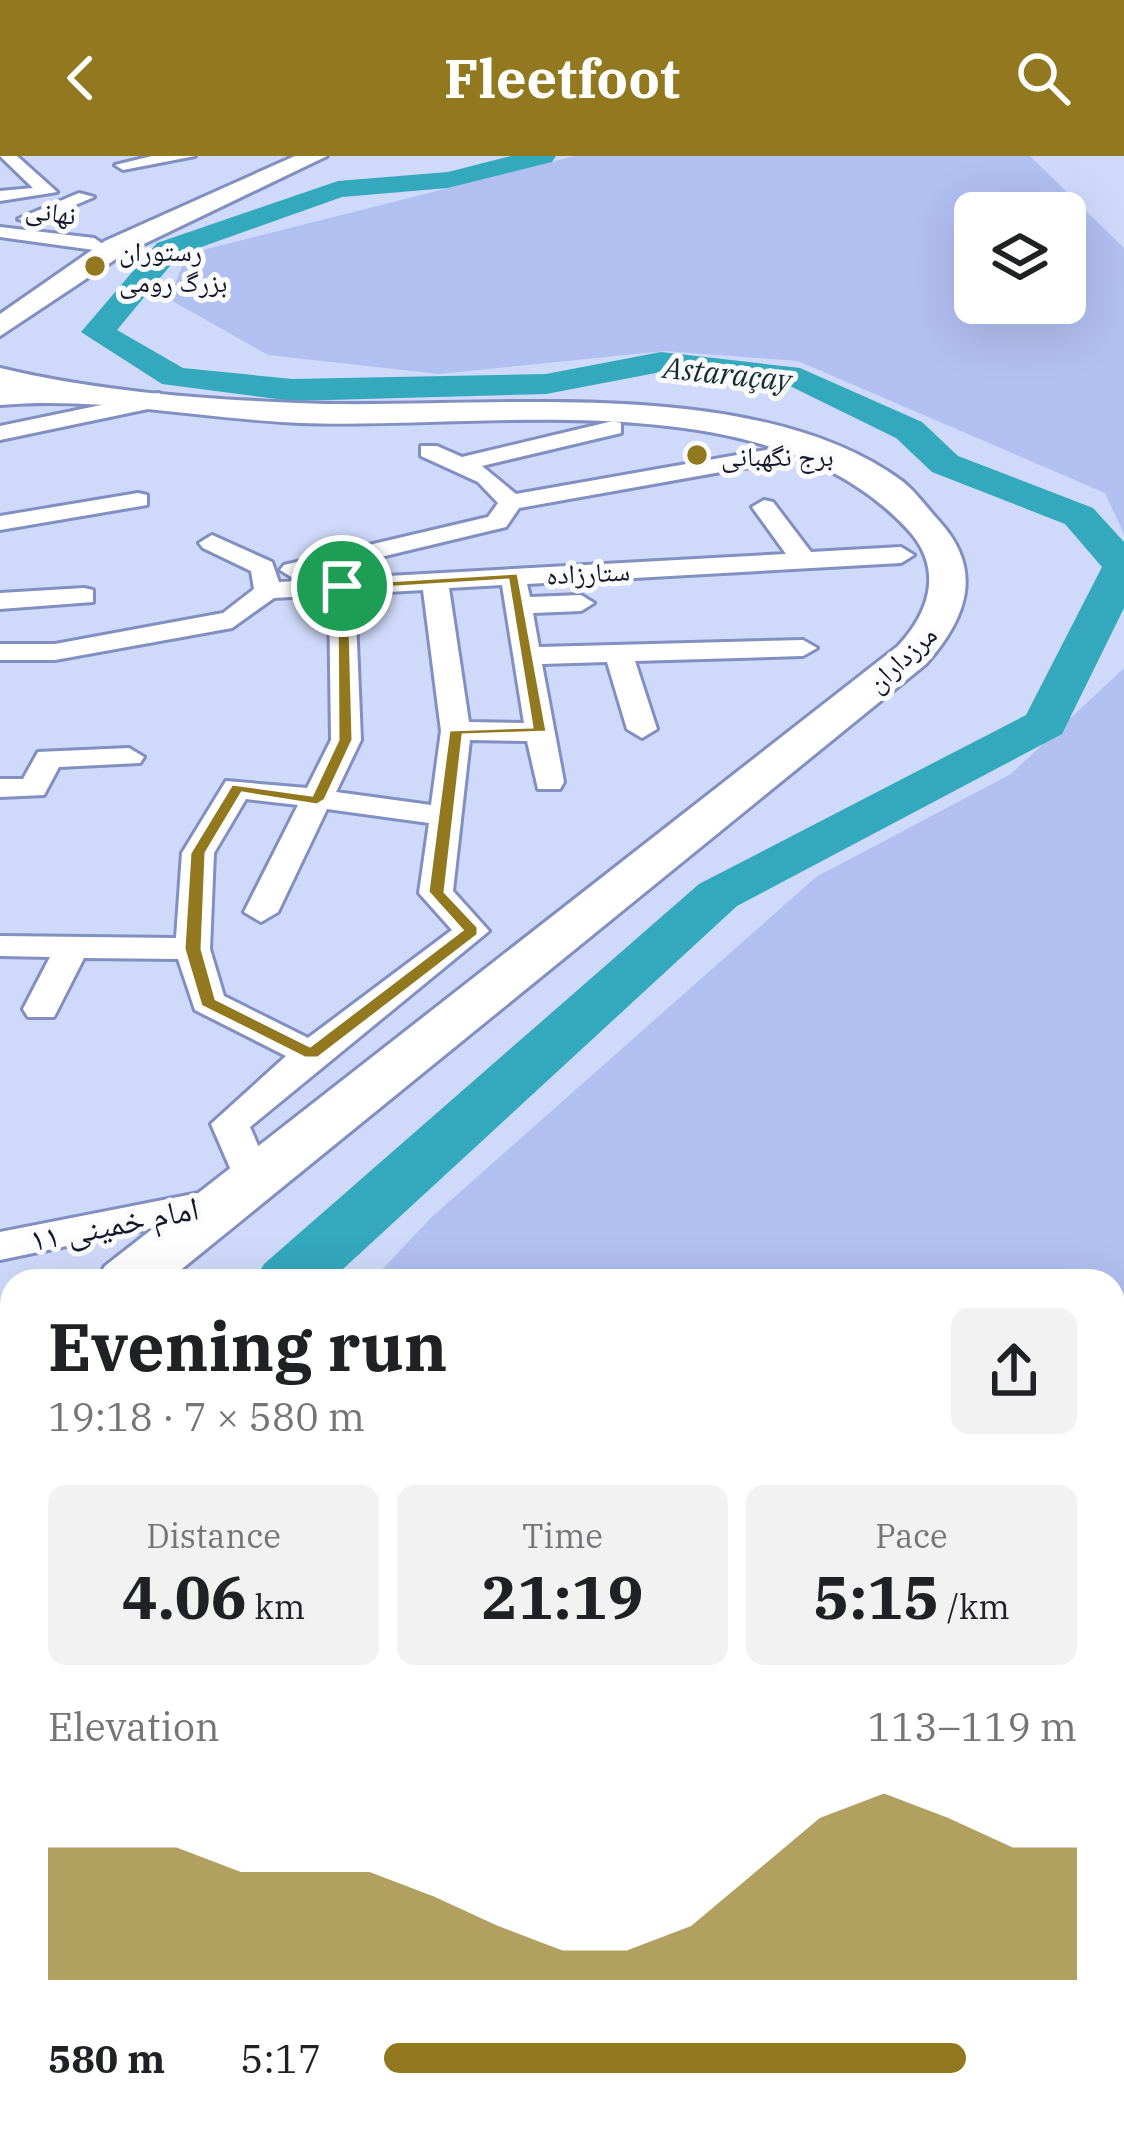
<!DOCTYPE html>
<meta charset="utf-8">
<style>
:root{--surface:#fff;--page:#f2f2f2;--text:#202124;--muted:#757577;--accent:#92791f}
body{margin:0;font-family:"IBM Plex Serif","Noto Naskh Arabic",serif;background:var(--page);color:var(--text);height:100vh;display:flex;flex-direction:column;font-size:45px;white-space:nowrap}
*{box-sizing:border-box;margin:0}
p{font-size:39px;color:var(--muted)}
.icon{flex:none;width:66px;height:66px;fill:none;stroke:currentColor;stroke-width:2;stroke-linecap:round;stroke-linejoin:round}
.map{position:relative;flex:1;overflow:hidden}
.sheet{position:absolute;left:0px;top:1113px;width:1125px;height:861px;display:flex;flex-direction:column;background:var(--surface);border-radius:36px 36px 0 0;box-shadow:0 12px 48px #0002}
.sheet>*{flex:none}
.buttons{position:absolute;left:954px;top:36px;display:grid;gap:24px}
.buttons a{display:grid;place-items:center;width:132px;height:132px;border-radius:18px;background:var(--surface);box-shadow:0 12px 48px #0002;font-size:60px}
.pin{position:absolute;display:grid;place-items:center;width:102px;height:102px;color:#fff;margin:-51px;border:6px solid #fff;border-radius:50%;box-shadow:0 3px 12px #0007}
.round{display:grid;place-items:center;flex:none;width:126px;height:126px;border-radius:18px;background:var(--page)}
.headline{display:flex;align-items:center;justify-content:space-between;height:204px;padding:0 48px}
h1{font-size:66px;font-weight:800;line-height:90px}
.metrics{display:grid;grid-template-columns:repeat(3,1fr);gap:18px;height:204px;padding:12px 48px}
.metrics div{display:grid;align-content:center;border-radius:18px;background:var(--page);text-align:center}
.metrics b{font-size:60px;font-weight:800}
.metrics small{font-size:33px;font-weight:400}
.metrics p{font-size:33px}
.chart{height:336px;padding:24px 48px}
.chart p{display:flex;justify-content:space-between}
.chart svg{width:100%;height:216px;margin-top:12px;fill:var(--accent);opacity:.7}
ul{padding:0 48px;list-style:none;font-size:39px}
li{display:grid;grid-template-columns:192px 144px 1fr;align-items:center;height:90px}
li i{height:30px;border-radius:15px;background:var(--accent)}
header{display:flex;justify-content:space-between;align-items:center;height:156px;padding:0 48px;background:var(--accent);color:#fff;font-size:54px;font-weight:800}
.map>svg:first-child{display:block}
.green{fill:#b1bff1;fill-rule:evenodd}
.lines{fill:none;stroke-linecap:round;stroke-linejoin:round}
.river{fill:#34a8bd;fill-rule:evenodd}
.street-casing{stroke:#828fc1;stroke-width:6}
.secondary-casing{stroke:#828fc1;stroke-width:6}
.street{fill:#fff;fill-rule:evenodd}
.secondary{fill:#fff;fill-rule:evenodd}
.route{fill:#92791f;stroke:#fff;stroke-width:3;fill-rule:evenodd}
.poi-dot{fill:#92791f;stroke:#fbfbfb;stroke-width:4.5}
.labels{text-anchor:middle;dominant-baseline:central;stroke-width:10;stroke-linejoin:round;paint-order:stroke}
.far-street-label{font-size:27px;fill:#14182b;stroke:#fbfbfb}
.far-poi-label{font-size:27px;fill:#14182b;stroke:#fbfbfb;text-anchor:start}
.far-water-label{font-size:30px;font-style:italic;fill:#152e33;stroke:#fbfbfb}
.street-label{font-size:33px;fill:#14182b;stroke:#fbfbfb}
</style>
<header><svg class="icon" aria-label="back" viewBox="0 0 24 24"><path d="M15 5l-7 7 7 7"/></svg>Fleetfoot<svg class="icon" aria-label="search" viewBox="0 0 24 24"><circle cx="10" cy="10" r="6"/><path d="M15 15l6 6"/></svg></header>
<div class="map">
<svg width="1124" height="1973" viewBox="0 0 1124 1973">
<rect width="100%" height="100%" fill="#cfd9f9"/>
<!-- green -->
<path class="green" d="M575,0H1030L1124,92V378L1105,337L798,205L665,195L439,218L268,199L169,143L187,98ZM975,57H1065V147H975Z
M1124,512V1973H0V1516L12,1503V1962H1113V1125H371L433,1060L816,721L1011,618Z"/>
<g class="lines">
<!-- river -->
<path class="river" d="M511,0H556L552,6L448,32L342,41L179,99L117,174L183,212L292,223L546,218L661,196L800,212L922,266L958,300L1093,352L1124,386V452L1062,578L737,750L330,1125H254L264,1108L699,728L1026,559L1102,411L1065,368L932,316L896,282L792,231L661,216L546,238L292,245L162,228L81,176L157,87L338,25L448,16Z
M12,1342V1410L0,1414V1346Z"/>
<defs>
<path id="street" d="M0,0H17L57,36L0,45V35L33,32Z
M152,0H195L123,14L115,9Z
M79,37L94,41L33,67L18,63Z
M0,71L94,82L103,88L94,94L0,81Z
M159,237L170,244L167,249L0,284V270Z
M613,265L621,267V277L482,310L516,338L766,294L778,301L766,308L519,352L506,371L293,422L280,414L284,409L488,361L498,347L478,326L421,300V290H437L462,301Z
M138,337L147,339V349L0,374V360Z
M764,344L773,346L811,396L901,391L914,399L901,407L527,428L530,441L581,439L594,447L581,455L533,457L539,491L803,484L817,492L803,500L635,505L657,573L642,582L627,573L607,506L542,508L564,626L560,633H538L527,585L470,584L453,735L489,775L250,971L274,1026L268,1035H240L211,968L286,900L195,854L178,803L84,802L54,861H28L23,853L50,801L0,800V780L176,782L182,697L226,625L307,632L331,584L329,439L274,442L232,472L55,504H0V488H55L223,457L254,433L251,415L203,392L199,387L212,379L272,406L279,426L786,398L752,351ZM502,429L524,567L469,566L449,432ZM423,434L441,575L431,649L336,636L361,584L355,438ZM246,643L298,649L244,756L261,766L278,756L327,653L429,667L419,737L452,774L308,882L224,840L210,793L214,697Z
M84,432L93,434V446L0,453V437Z
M129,592L144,601L140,607L59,611L44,639L0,641V623H23L38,596Z
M224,1032L238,1036L244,1045L238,1054L0,1104V1076Z"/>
<path id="secondary" d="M295,0H327L125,97L0,180V158L105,85Z
M0,212C96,235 198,243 297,247C475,255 751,214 902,325C915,335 927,352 939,365C984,414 967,462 926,508L167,1125H96L105,1110L898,490C929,457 943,415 911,377C772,221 489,274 301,267C201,263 100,240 0,249Z
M12,1193V1246L0,1250V1197Z"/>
</defs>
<!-- street casing -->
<use href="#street" class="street-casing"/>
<!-- secondary casing -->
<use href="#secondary" class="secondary-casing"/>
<!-- street -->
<use href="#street" class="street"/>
<!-- secondary -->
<use href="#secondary" class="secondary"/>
</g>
<!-- route -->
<path class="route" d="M518,417L547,576L463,579L445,736L478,771V779L318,902H305L201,850L184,793L190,697L232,628L312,639L338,584L337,428ZM508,424L532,571L449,574L428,736L462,774L310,890L216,843L202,793L206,697L242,637L317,649L325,644L353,584L349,434Z"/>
<!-- markers -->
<g class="poi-dot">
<circle cx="95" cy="110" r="12"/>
<circle cx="697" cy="299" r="12"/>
</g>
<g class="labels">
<!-- far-street labels -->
<g class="far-street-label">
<text transform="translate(51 55) rotate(8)">نهانی</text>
<text transform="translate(588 416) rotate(-3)">ستارزاده</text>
<text transform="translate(901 502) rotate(-43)">مرزداران</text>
</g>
<!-- far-poi labels -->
<g class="far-poi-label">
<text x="119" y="94">رستوران<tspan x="119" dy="31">بزرگ رومی</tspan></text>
<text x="721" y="299">برج نگهبانی</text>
</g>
<!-- far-water labels -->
<g class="far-water-label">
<text transform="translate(727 217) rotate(6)">Astaraçay</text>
</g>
<!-- street labels -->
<g class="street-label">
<text transform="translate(114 1067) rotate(-11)">امام خمینی ۱۱</text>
</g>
</g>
</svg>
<div class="buttons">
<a><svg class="icon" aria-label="layers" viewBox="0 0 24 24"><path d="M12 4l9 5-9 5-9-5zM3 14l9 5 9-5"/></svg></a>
</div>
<div class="pin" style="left:342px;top:430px;background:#1e9e55"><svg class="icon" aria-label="arrive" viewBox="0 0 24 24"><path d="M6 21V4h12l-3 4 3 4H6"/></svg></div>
<section class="sheet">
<div class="headline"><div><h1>Evening run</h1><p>19:18 · 7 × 580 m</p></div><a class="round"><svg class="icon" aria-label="share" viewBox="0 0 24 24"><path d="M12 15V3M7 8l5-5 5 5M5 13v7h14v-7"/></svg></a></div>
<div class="metrics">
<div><p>Distance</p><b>4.06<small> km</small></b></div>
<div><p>Time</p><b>21:19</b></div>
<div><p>Pace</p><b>5:15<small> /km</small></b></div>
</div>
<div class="chart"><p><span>Elevation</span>113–119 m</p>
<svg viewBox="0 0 160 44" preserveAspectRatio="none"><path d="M0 44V17L10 17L20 17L30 22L40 22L50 22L60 27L70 33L80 38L90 38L100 33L110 22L120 11L130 6L140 11L150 17L160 17V44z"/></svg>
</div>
<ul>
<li><b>580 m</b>5:17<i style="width:84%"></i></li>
</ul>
</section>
</div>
